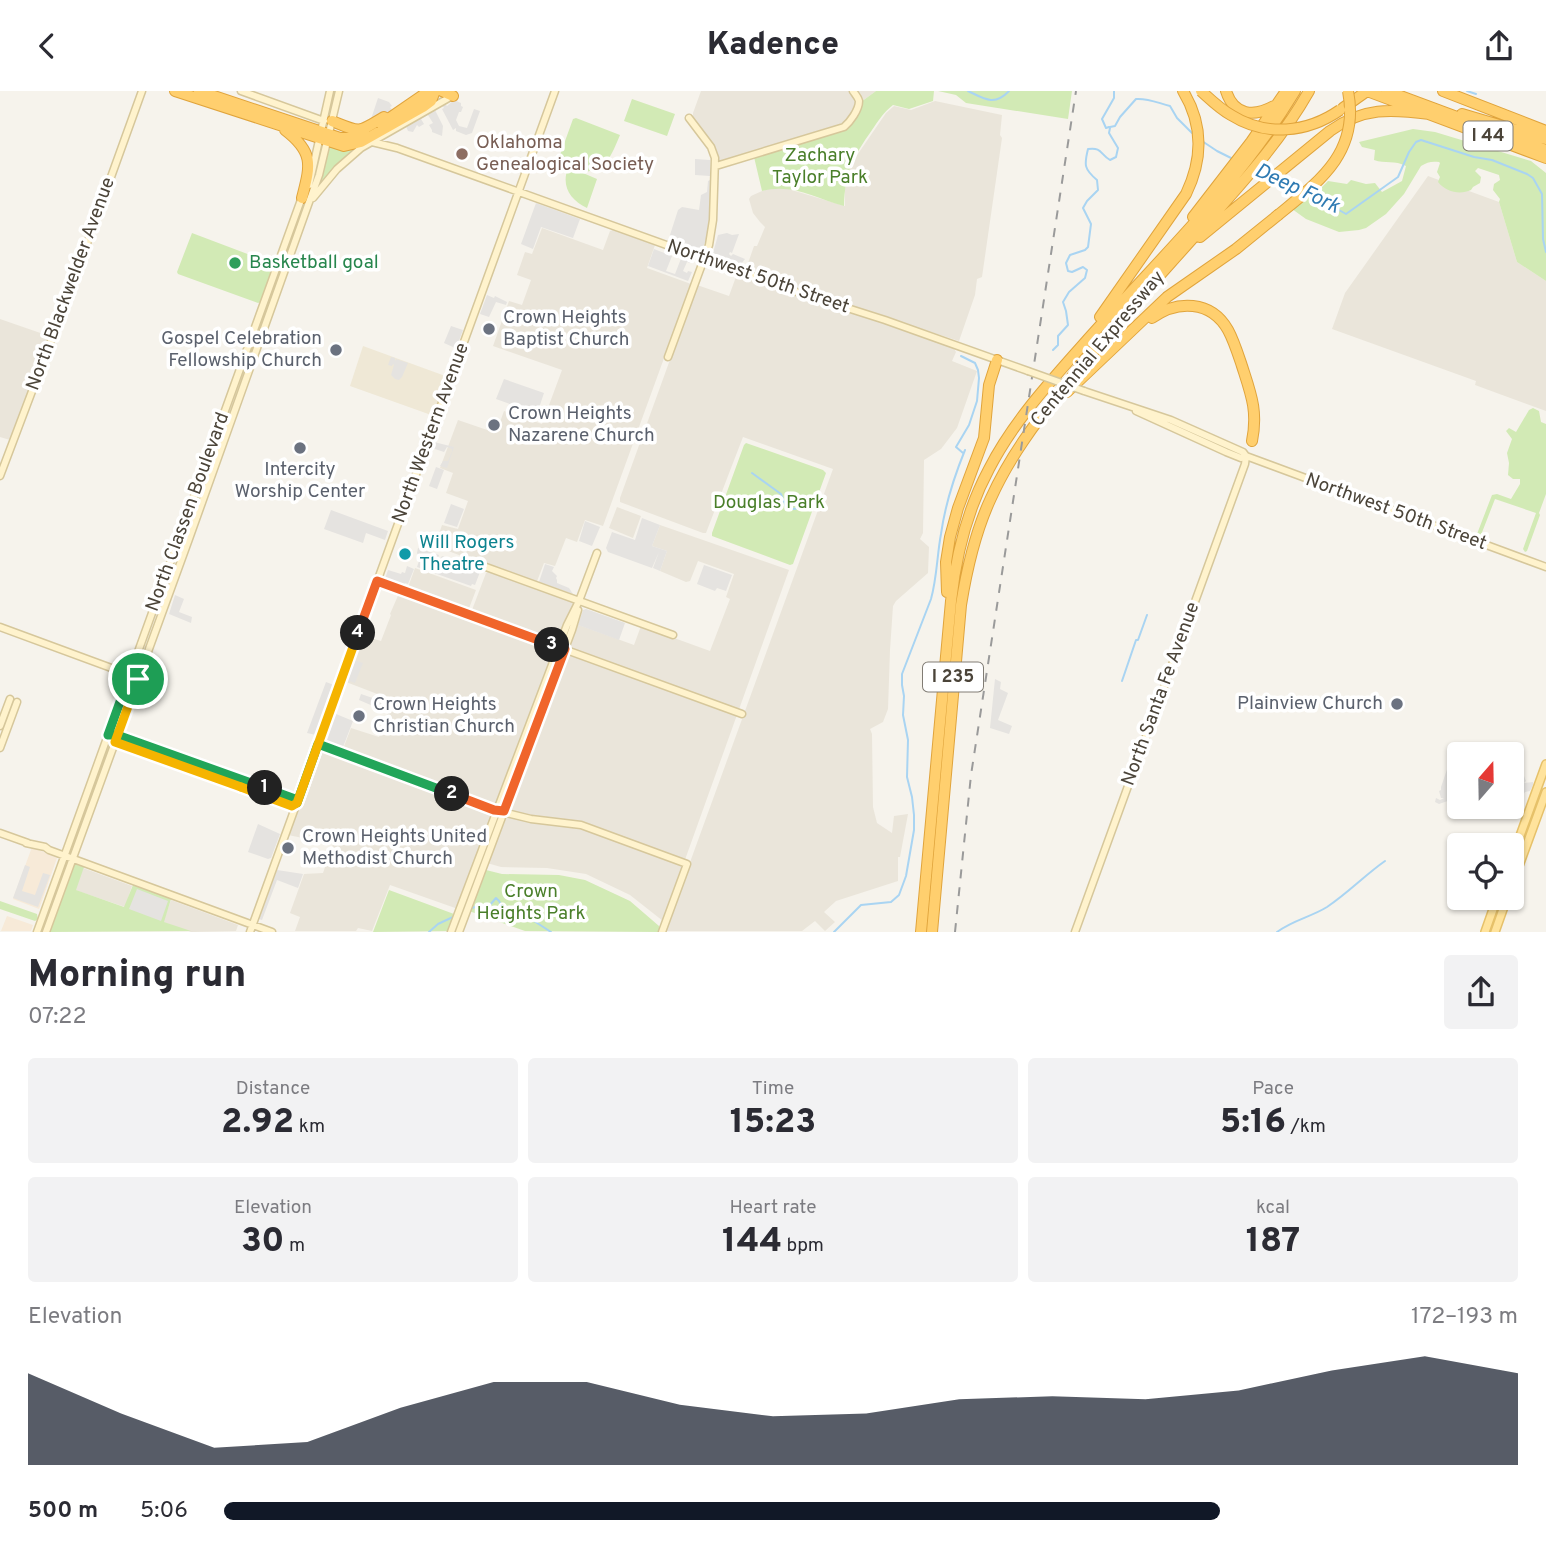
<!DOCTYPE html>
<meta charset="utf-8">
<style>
:root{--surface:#fff;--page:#f2f2f3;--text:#2b2b33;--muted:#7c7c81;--accent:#111827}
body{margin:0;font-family:Overpass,sans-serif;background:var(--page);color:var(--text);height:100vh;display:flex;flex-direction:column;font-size:26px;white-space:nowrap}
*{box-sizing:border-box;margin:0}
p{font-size:23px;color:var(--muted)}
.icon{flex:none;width:38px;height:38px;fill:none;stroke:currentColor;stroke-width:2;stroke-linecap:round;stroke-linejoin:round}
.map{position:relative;height:841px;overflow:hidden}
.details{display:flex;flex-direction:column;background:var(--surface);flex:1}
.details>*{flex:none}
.needle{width:46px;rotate:20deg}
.fabs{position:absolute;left:1447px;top:651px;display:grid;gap:14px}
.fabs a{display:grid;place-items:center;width:77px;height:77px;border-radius:7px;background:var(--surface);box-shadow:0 2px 5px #0004;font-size:35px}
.pin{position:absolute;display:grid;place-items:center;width:60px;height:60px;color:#fff;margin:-30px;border:4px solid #fff;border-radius:50%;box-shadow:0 2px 7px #0007}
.km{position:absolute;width:35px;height:35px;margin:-18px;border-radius:50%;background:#222;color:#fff;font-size:19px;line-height:35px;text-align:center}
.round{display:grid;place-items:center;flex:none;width:74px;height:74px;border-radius:7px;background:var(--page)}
.head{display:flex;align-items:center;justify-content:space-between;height:119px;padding:0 28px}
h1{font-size:38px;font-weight:800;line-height:52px}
.stats{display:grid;grid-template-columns:repeat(3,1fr);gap:10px;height:119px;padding:7px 28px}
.stats div{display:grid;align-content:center;border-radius:7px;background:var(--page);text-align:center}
.stats b{font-size:35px;font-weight:800}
.stats small{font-size:19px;font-weight:400}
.stats p{font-size:19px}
.chart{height:196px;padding:14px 28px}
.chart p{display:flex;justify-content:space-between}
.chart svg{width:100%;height:126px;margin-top:7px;fill:var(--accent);opacity:.7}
ul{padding:0 28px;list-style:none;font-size:23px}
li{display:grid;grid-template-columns:112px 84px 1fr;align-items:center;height:52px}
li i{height:18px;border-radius:9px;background:var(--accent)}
header{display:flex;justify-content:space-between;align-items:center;height:91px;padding:0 28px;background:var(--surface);font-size:32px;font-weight:800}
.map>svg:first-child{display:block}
.residential{fill:#eae5da}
.commercial{fill:#f7ead8}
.education{fill:#efe8d6}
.green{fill:#d2eab5}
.parking{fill:#e5e3e0}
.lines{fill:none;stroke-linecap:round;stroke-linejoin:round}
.stream{stroke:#a9d4f2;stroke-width:2}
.secondary-casing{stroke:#d6c79b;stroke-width:9}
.primary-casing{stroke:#e6c16a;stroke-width:10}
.highway-casing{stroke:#e0a43c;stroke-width:12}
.secondary{stroke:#fff3cd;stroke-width:6}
.primary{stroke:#ffe39c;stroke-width:7}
.highway{stroke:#ffcf6e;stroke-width:10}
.rail{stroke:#9a9a9a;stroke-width:2;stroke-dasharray:9 9;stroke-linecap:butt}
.secondary-bridge-casing{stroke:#d6c79b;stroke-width:9;stroke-linecap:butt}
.highway-bridge-casing{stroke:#e0a43c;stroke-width:12;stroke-linecap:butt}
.secondary-bridge{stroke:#fff3cd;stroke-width:6}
.highway-bridge{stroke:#ffcf6e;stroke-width:10}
.split-1-casing{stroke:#fff;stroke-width:14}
.split-2-casing{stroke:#fff;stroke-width:14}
.split-3-casing{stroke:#fff;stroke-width:14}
.split-4-casing{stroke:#fff;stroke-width:14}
.split-5-casing{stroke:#fff;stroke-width:14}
.split-6-casing{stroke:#fff;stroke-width:14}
.split-1{stroke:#22a559;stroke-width:9}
.split-2{stroke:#22a559;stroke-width:9}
.split-3{stroke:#f0652b;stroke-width:9}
.split-4{stroke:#f0652b;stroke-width:9}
.split-5{stroke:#f5b400;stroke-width:9}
.split-6{stroke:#f5b400;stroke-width:9}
.education-dot{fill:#8d6e63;stroke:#fff;stroke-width:2.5}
.leisure-dot{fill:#2e9e5b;stroke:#fff;stroke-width:2.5}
.worship-dot{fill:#6b7280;stroke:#fff;stroke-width:2.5}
.culture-dot{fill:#0f9aa8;stroke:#fff;stroke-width:2.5}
.labels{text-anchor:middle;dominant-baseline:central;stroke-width:7;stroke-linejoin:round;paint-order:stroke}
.shield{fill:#fff;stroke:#817c74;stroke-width:2}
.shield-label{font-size:18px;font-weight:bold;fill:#4b4439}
.education-label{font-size:19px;fill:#785e54;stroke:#fff;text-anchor:start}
.park-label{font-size:19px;fill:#4a7f2a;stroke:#fff}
.leisure-label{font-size:19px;fill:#27864d;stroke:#fff;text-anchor:start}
.street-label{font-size:19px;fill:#4b4439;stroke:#fff}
.worship-label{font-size:19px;fill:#5b616d;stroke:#fff;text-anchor:start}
.culture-label{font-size:19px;fill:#0d838f;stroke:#fff;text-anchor:start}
.water-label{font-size:21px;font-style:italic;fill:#2e7ab2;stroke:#fff}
</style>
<header><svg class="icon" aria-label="back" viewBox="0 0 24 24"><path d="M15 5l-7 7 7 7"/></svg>Kadence<svg class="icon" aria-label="share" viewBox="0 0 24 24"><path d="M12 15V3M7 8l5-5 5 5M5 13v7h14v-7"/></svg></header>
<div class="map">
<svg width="1546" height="841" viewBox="0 0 1546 841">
<rect width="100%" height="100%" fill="#f6f3ec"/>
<!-- residential -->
<path class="residential" d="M701,0H876L861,11L857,12L844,33L722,71L718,70L714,55L693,28V22Z
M935,10L1002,24L1000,44L1002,47L982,186L977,188L975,204L959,250L798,198L746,178L754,155H757L765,136L760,131L753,122L749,108L751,105L762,100L772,97H785L845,115V98L851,73L886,22L894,15L911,19Z
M1428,85L1499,111L1517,171L1546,190V320L1475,294L1476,290L1332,238L1345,202Z
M542,137L603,159L610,140L613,139L655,154L647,177L691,193L603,435L585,429L577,451L566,447L555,475L544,472L536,493L435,455L442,434L458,438L468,410L446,402L453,382L440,377L458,329L496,342L504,320L542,333L562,279L493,255L509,210L522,214L531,189L517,184L525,161L532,163Z
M737,183L801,206L890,234L953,256L956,261L952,270L977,280L957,337L941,358L924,369L923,442L920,448L929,456L928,482L896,510L893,515L890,559L888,618L883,631L870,638L872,643L873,716L877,732L892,742L894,725L908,723L900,766H898V790L836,810L824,821L835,831L825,840L815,830L802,840H665L833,378L743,346L706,442H703L620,411V407L697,194L729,205Z
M0,228L49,245L10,349L0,346Z
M617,416L641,425L633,447L609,437Z
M660,434L789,479L663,830L630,804L586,783L547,777L501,776L487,772L576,533L634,554L641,535L710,560L730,508L726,506L734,483L698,470L690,490L686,491L660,480L667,460L652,455Z
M415,477L476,499L468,520L407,499Z
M490,480L575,512L558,553L474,523L472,519L486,482Z
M400,500L556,558L458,818L390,794L372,840L358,837L356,840H295L300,826L290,822L304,783L323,782L333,753L288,744L320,657L341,663L351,637L379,646L393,609L346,591L344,588L361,544L381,550L391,524L390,523Z
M83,777L132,795L125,816L75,799Z
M171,809L238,834L236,840L191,841L163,831Z"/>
<!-- commercial -->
<path class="commercial" d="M32,756L57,767L39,818L13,808Z
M7,825L33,834L31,840H1Z"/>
<!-- education -->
<path class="education" d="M363,255L448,286L434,325L350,295Z"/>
<!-- green -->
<path class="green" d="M876,0H934L933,10L909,18L893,14C884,21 878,30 872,39C853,66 845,81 844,115C815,107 792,92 762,100L754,66L842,39L861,11Z
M938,0H1072L1068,28L966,12L956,4Z
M632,8L675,23L667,45L624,30Z
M576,27L620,44C610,67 609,75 583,82L597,88L587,117C570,109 561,95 568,77L561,75L560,64L573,28Z
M1413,38L1435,41L1531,70L1546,82V190L1517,171L1499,111L1500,108L1493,99L1494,93L1500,89L1499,84L1478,77L1475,80L1481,86L1480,92L1473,96L1471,99C1460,104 1446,101 1438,91L1440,86L1437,81L1440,72L1439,71C1432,70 1427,71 1421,75L1404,103L1386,123L1366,137L1359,139L1339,141L1306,128L1292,118L1311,103L1319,105L1322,101V96L1328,90L1347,93L1351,89L1366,93L1375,92L1382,101L1402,90L1406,75C1395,69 1385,73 1374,69L1375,59L1362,56L1359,51Z
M366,52L318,97L329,55Z
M192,142L274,173L261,211L258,212L178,183L177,181Z
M1533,317L1539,320L1541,331L1546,333V403L1539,422L1540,424L1527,460L1525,461L1523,458L1536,422L1495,408L1481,444L1479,445L1477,443L1492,404L1497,403L1511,408L1520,393V388H1513L1508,384L1509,372L1507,362L1512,348L1506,340L1509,337L1516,341L1529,319Z
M746,352L823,379L826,382L793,473L790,474L712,445V442L744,354Z
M217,353L218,357L196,418L192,420V416L215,354Z
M75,773L84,776L76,799L124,816L133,794L171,808L164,831L191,840L48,841L72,774Z
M486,779L502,783L559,784L585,789L630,810L659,835L661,841L525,840L469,820L484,780Z
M389,799L454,823H455L450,840L373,841Z
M0,810L37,823L38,828L35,830L0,818Z"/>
<!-- parking -->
<path class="parking" d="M378,7L389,11L392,15L390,16L392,19L372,30L371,28Z
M454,9L461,12V15L463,16L461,21H459L456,29L459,35L467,37L474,18L480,20L472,42L466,44L456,40V37L453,39L442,18L444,17L442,14L445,13L447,15Z
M432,19H435L443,35L442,45L432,41V39L429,34L433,32L428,24L421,28L424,33L419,36L417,34L413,41L408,40L405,33Z
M695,68L710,69V85L695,84Z
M710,89L712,90L708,142L703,157H701L700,159L676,150L670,144L678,119L682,116L699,119L701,104L707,101L708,90Z
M536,112L580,128L573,147L541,136L533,158L521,153Z
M727,142L732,144L739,143L732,162L730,161L729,163L731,165L733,163L745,168L741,173L713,162L718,144Z
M654,158L672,165L666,180L675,183L682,165L691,168L690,172L687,171L683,180L687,182L688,180L692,181L688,190L648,175Z
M487,204L494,207L495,205L507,211L506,214L496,211L489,226L480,223Z
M451,235L463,239L456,258L453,257V256L444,252Z
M391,266L395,267V270L396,268L408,272L402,286L399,289L395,288L391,284L394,274L393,273L392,275L388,274Z
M504,288L544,302L537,323L496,308Z
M434,351L454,356L447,377L440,375L443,370H448L452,361V358L447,356L444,361L432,357L426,373L424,372L430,354Z
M436,376L444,379L437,398L429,395Z
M451,413L464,418L457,436L444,432Z
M331,419L388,440L385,449L366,442L363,452L324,438Z
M642,427L660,434L652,455L667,460L660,480L653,477L659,461L652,477L608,461L606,457L612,441L635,449Z
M585,430L600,436L592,455L579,450Z
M418,457L439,464L438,467L440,468L442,465L478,478L477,480L480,481L475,494L472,493L471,495L417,476L420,467L417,462Z
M545,473L554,476L552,480L557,485L556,487L557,489V492L569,497L573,503L539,491Z
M704,474L732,484L726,500L717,497L715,500L697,493Z
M407,475L414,478L408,493L405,492L404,495L385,488L388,479L401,483L402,481L405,482Z
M175,504L184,508L179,521L192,526L191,532L169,523Z
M586,518L625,532L619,549L578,534L583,519Z
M354,569L363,572L355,592L347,589Z
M995,588L1001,591L1000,598L1008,602L998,629L1012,635L1009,643L990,637Z
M326,591L334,594L316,644L307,642Z
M361,603L390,613L387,621L359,609Z
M336,623L353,630L343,656L325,649Z
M1454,658L1470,663H1460L1459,706L1439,713L1435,711L1436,707L1440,709L1444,707H1441L1439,700L1441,699V696Z
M1524,685L1526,690L1524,692L1533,691V694L1530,700L1525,701L1522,706L1521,711L1524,719L1520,725L1516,720L1518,718L1515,708L1512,707L1515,699L1521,693L1514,695L1512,690Z
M258,733L280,743L271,767L268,768L248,761Z
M25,774L30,776L22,800L35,804L43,782L50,784L38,816L13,807Z
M277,779L303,783L298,797L277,789L262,829L259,828Z
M137,798L168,810L161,830L129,818Z"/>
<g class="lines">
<!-- stream -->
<path class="stream" d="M968,0C983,7 994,16 1009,0
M1467,0L1476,3
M1109,36L1106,37L1102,28L1114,7V0
M1110,36L1115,35L1120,26L1136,8C1148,7 1158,12 1170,15L1177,27L1192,42
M1202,50L1217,60L1233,68
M1256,81L1267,86
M1275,91L1303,100
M1311,104L1327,110L1335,119H1339L1346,123L1398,86L1409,61L1416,51L1421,49L1474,66L1492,69L1527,83L1533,87L1542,103L1543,148L1546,161
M1053,259L1058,254V245L1068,234L1066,220L1063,211L1069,201L1085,187L1087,179L1083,176L1072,181L1068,180L1066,172L1070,164L1085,159L1088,156L1091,133L1083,117L1087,110L1098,99L1097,89C1084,78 1084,74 1088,58C1102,56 1100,63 1110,69L1116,66L1118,57L1109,42L1110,37
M961,265L975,272L978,279L979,287L977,310L969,334L956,356L963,362
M752,382L781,403L786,416L792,418L801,417
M805,412L816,417
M1122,590L1136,549H1138L1147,524
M472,817L481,814L484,816L489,815L496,807L499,810L505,821H511L514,825L526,830L531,828L551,841
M429,841L438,833L455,825
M834,841L861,814L891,811L899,804L906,785L914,739V724L912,706L907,686L908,649L903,624L904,605L902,594V583L931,508C937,487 937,464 941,443C945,414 954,386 965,359
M1277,841C1293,829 1311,826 1327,816C1348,802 1365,784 1385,770"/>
<defs>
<path id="secondary" d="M241,0L324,30
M372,51L397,57L797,201L885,229L1028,280
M716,75L844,36C850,31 859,19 859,10C858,6 855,3 853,0
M309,94L330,0
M313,107L337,78L361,57L452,5
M668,266L709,154L713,129L715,67L711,56L689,27
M1084,300L1171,329L1243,361L1246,365L1546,476
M1136,320L1226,361L1241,367L1246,365
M0,385L71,197L142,0
M486,476L673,544
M377,490L742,623
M0,536L133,585
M0,635L10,608
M108,644L115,651L292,715L297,712
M116,644L294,708L297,712
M318,653L494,719L531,728L581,734L687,773L662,841
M0,657L17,611
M0,742L28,752
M26,752L45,756L49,759L272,841
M37,841L302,106
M46,841L189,448L308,114L319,84L339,0
M250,841L555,0
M451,841L567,534L579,510L597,462
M459,841L572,539L578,519
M1075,841L1245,373L1246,365"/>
<path id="primary" d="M1512,767L1546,673
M1512,794L1546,701
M1485,841L1497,807
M1495,841L1507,807"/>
<path id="highway" d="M175,0L344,55L361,51L423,16L431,10L435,0
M199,0L340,47H351L365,43
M442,0L453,5
M1226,0C1234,25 1254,26 1274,15
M1367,0L1546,67
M1387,0L1546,59
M1443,0L1546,40
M1343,17L1367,0
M1462,23L1546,48
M332,30C362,42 357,42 384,26
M381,33L429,0
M285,39C315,62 310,75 302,107
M1193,126L1251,51L1286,0
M1200,146L1330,40C1363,16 1391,18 1430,23
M1100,226L1186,103C1203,68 1203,33 1183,0
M1152,227C1177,209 1211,209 1228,239C1234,250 1238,263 1242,275C1251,303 1258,320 1252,350
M1067,301L1167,206L1236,158L1278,124
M947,501L946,471L950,446L958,417L984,347L989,294L997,269
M921,841L951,510C956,464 967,419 989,378C1014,329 1052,289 1088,248C1160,167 1239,93 1295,0
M932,841L961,514C967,477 975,441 991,407C1009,367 1035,332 1063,297C1107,241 1155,190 1202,137C1241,93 1280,51 1309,0"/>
</defs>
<!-- secondary casing -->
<use href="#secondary" class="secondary-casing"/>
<!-- primary casing -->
<use href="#primary" class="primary-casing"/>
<!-- highway casing -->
<use href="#highway" class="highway-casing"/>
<!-- secondary -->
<use href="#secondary" class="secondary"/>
<!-- primary -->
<use href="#primary" class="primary"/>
<!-- highway -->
<use href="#highway" class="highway"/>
<!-- rail -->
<path class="rail" d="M955,841L971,684L1076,0"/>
<defs>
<path id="secondary-bridge" d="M1028,280L1084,300"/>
<path id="highway-bridge" d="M1201,0C1211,9 1220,18 1231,24C1266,46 1307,42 1340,19
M1278,124C1320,90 1360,61 1348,0"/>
</defs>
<!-- secondary-bridge casing -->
<use href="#secondary-bridge" class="secondary-bridge-casing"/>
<!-- highway-bridge casing -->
<use href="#highway-bridge" class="highway-bridge-casing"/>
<!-- secondary-bridge -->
<use href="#secondary-bridge" class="secondary-bridge"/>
<!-- highway-bridge -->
<use href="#highway-bridge" class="highway-bridge"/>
</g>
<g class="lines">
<defs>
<path id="split-1" d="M138,588L130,583L108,644H117L265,697"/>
<path id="split-2" d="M265,697L295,708L297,712L318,653L452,703"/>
<path id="split-3" d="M452,703L494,719L504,720L565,558L552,554"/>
<path id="split-4" d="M358,542L377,490L552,554"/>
<path id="split-5" d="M241,696L292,715L297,712L358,542"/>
<path id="split-6" d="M138,588L115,651L241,696"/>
</defs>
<!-- split-1 casing -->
<use href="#split-1" class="split-1-casing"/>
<!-- split-2 casing -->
<use href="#split-2" class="split-2-casing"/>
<!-- split-3 casing -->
<use href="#split-3" class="split-3-casing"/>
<!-- split-4 casing -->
<use href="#split-4" class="split-4-casing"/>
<!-- split-5 casing -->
<use href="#split-5" class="split-5-casing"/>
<!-- split-6 casing -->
<use href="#split-6" class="split-6-casing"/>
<!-- split-1 -->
<use href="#split-1" class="split-1"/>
<!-- split-2 -->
<use href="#split-2" class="split-2"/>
<!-- split-3 -->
<use href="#split-3" class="split-3"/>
<!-- split-4 -->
<use href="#split-4" class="split-4"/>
<!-- split-5 -->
<use href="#split-5" class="split-5"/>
<!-- split-6 -->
<use href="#split-6" class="split-6"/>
</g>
<!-- markers -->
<circle class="education-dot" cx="462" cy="63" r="7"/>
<circle class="leisure-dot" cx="235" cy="172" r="7"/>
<g class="worship-dot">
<circle cx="489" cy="238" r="7"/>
<circle cx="336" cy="259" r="7"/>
<circle cx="494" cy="334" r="7"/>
<circle cx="300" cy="357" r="7"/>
<circle cx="1397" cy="613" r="7"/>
<circle cx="359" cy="625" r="7"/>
<circle cx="288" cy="757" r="7"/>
</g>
<circle class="culture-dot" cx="405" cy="463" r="7"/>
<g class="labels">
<!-- shield labels -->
<g class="shield">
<rect x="1463.5" y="30.5" width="49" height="29" rx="5"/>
<rect x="923" y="571.5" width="60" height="29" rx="5"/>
</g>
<g class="shield-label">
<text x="1488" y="45">I 44</text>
<text x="953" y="586">I 235</text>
</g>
<!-- education labels -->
<g class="education-label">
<text x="476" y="52">Oklahoma<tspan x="476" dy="22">Genealogical Society</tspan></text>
</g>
<!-- park labels -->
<g class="park-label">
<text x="820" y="65">Zachary<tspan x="820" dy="22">Taylor Park</tspan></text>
<text x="769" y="412">Douglas Park</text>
<text x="531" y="801">Crown<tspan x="531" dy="22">Heights Park</tspan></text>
</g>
<!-- leisure labels -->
<g class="leisure-label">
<text x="249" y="172">Basketball goal</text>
</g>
<!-- street labels -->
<g class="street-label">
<text transform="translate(758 186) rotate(19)">Northwest 50th Street</text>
<text transform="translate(71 193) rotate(-70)">North Blackwelder Avenue</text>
<text transform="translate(1098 258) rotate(-50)">Centennial Expressway</text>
<text transform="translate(431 342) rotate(-70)">North Western Avenue</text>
<text transform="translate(188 421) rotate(-70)">North Classen Boulevard</text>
<text transform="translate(1396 421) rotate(20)">Northwest 50th Street</text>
<text transform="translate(1161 603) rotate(-70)">North Santa Fe Avenue</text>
</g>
<!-- worship labels -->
<g class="worship-label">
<text x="503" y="227">Crown Heights<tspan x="503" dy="22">Baptist Church</tspan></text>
<text x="322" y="248" text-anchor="end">Gospel Celebration<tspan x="322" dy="22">Fellowship Church</tspan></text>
<text x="508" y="323">Crown Heights<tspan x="508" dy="22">Nazarene Church</tspan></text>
<text x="300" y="379" text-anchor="middle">Intercity<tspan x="300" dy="22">Worship Center</tspan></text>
<text x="1383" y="613" text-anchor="end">Plainview Church</text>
<text x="373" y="614">Crown Heights<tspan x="373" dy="22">Christian Church</tspan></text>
<text x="302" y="746">Crown Heights United<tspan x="302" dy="22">Methodist Church</tspan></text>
</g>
<!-- culture labels -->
<g class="culture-label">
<text x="419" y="452">Will Rogers<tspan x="419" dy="22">Theatre</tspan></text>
</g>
<!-- water labels -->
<g class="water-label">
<text transform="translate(1297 98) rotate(25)">Deep Fork</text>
</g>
</g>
</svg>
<div class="fabs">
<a><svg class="needle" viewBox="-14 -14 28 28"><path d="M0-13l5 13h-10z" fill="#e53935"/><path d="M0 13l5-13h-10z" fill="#7c7c81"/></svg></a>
<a><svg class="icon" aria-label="locate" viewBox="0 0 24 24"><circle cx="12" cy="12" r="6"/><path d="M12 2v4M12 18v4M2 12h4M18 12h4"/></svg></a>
</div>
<div class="pin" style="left:138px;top:588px;background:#1e9e55"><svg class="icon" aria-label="arrive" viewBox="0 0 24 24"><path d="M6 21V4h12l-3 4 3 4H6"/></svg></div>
<b class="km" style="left:265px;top:697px">1</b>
<b class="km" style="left:452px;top:703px">2</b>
<b class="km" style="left:552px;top:554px">3</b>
<b class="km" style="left:358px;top:542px">4</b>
</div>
<section class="details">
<div class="head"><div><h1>Morning run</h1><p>07:22</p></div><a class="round"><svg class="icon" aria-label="share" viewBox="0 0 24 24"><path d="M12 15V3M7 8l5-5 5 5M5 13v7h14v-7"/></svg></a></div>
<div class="stats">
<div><p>Distance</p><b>2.92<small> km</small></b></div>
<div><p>Time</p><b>15:23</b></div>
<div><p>Pace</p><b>5:16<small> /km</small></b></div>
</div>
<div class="stats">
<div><p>Elevation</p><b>30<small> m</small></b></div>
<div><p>Heart rate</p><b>144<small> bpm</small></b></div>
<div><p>kcal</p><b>187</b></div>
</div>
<div class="chart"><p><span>Elevation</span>172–193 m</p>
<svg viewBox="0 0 160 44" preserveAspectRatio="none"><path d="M0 44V12L10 26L20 38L30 36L40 24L50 15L60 15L70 23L80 27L90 26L100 21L110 20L120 21L130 18L140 11L150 6L160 12V44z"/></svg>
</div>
<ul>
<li><b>500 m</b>5:06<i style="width:77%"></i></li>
</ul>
</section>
